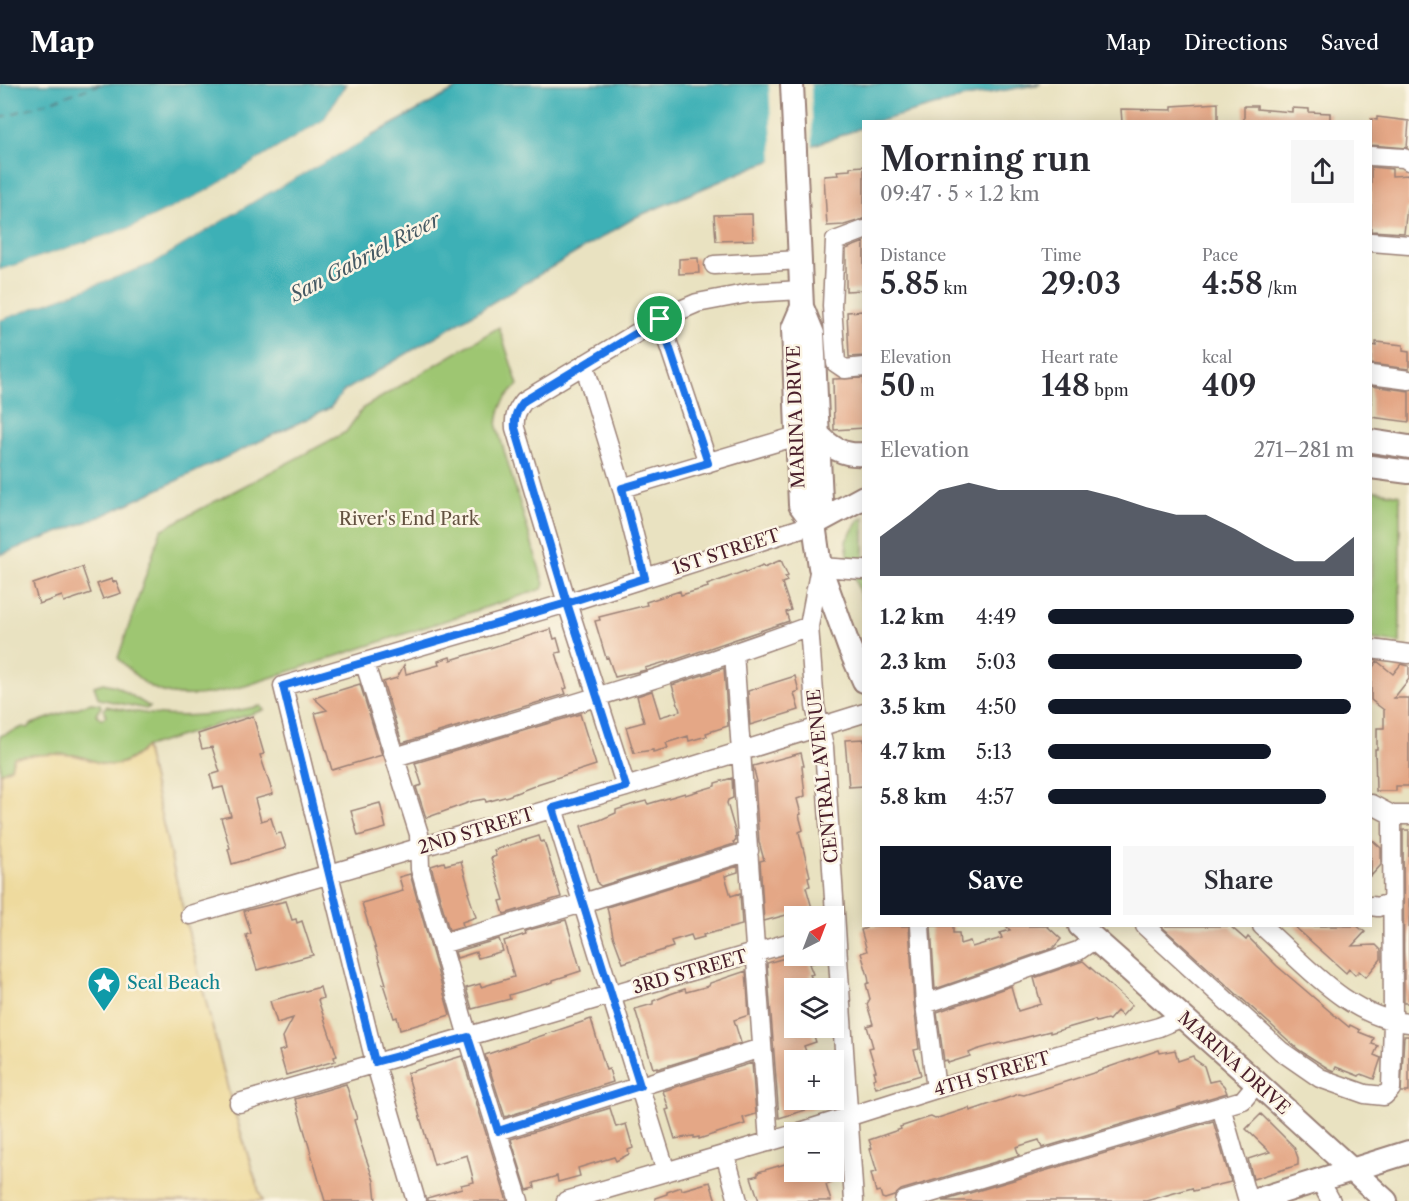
<!DOCTYPE html>
<meta charset="utf-8">
<style>
:root{--surface:#fff;--page:#f7f7f7;--text:#2b2b33;--muted:#7c7c81;--accent:#111827}
body{margin:0;font-family:"Libre Caslon Text",serif;background:var(--page);color:var(--text);height:100vh;display:flex;flex-direction:column;font-size:22px;white-space:nowrap}
*{box-sizing:border-box;margin:0}
p{font-size:20px;color:var(--muted)}
.icon{flex:none;width:33px;height:33px;fill:none;stroke:currentColor;stroke-width:2;stroke-linecap:round;stroke-linejoin:round}
.map{position:relative;flex:1;overflow:hidden}
.panel{position:absolute;left:862px;top:36px;width:510px;height:807px;display:flex;flex-direction:column;background:var(--surface);border-radius:0px;box-shadow:0 3px 15px #0003}
.panel>*{flex:none}
.needle{width:39px;rotate:42deg}
.fabs{position:absolute;left:784px;top:822px;display:grid;gap:12px}
.fabs a{display:grid;place-items:center;width:60px;height:60px;border-radius:0px;background:var(--surface);box-shadow:0 3px 15px #0003;font-size:30px}
.pin{position:absolute;display:grid;place-items:center;width:51px;height:51px;color:#fff;margin:-26px;border:3px solid #fff;border-radius:50%;box-shadow:0 2px 6px #0007}
.round{display:grid;place-items:center;flex:none;width:63px;height:63px;border-radius:0px;background:var(--page)}
.headline{display:flex;align-items:center;justify-content:space-between;height:102px;padding:0 18px}
h1{font-size:33px;font-weight:600;line-height:45px}
.stats{display:grid;grid-template-columns:repeat(3,1fr);gap:9px;height:102px;padding:6px 18px}
.stats div{display:grid;align-content:center}
.stats b{font-size:30px;font-weight:600}
.stats small{font-size:16px;font-weight:400}
.stats p{font-size:16px}
.chart{height:168px;padding:12px 18px}
.chart p{display:flex;justify-content:space-between}
.chart svg{width:100%;height:108px;margin-top:6px;fill:var(--accent);opacity:.7}
.primary-button{display:flex;gap:12px;margin-top:auto;padding:12px 18px}
.primary-button a{flex:1;height:69px;border-radius:0px;background:var(--accent);color:#fff;font-size:24px;font-weight:600;line-height:69px;text-align:center}
.primary-button a+a{background:var(--page);color:var(--text)}
ul{padding:0 18px;list-style:none;font-size:20px}
li{display:grid;grid-template-columns:96px 72px 1fr;align-items:center;height:45px}
li i{height:15px;border-radius:8px;background:var(--accent)}
header{display:flex;align-items:center;gap:36px;box-sizing:border-box;height:84px;padding:0 30px;background:var(--accent);color:#fff}
header strong{font-size:28px}
nav{display:flex;gap:33px;margin-inline-start:auto;font-size:21px}
.map>svg:first-child{display:block}
.green{fill:#9ec672;stroke:#74724e;stroke-width:1.5}
.sand{fill:#eeda9e;stroke:#9c7c64;stroke-width:1.5}
.water{fill:#3eb0b6;stroke:#446870;stroke-width:1.5}
.pier{fill:#e9e2c1}
.lines{fill:none;stroke-linecap:round;stroke-linejoin:round}
.ferry{stroke:#455963;stroke-width:1.5;stroke-dasharray:8 6;stroke-linecap:butt}
.building{fill:#e4a786}
.minor-casing{stroke:#9a8076;stroke-width:21}
.major-casing{stroke:#9a8076;stroke-width:26}
.minor{stroke:#fff;stroke-width:18}
.major{stroke:#fff;stroke-width:22}
.route-casing{stroke:#fff;stroke-width:12}
.route{stroke:#1a73e8;stroke-width:8}
.labels{text-anchor:middle;dominant-baseline:central;stroke-width:5;stroke-linejoin:round;paint-order:stroke}
.street-label{font-size:18px;fill:#4a1f2b;stroke:#fcf5e5}
.park-label{font-size:18px;fill:#635140;stroke:#fcf5e5}
.culture-label{font-size:18px;fill:#0d838f;stroke:#fcf5e5;text-anchor:start}
.water-label{font-size:20px;font-style:italic;fill:#455963;stroke:#fcf5e5}
</style>
<header>
<strong>Map</strong>
<nav><a>Map</a><a>Directions</a><a>Saved</a></nav>
</header>
<div class="map">
<svg width="1409" height="1117" viewBox="0 0 1409 1117">
<rect width="100%" height="100%" fill="#fcf5e5"/>
<filter id="ink" filterUnits="userSpaceOnUse"><feTurbulence type="fractalNoise" baseFrequency=".0167" numOctaves="2"/><feDisplacementMap in="SourceGraphic" scale="12" xChannelSelector="R" yChannelSelector="G"/><feConvolveMatrix kernelMatrix="1 2 1 2 8 2 1 2 1" color-interpolation-filters="sRGB"/></filter>
<filter id="wash" filterUnits="userSpaceOnUse"><feTurbulence type="fractalNoise" baseFrequency=".008" numOctaves="4" result="noise"/><feDisplacementMap in="SourceGraphic" scale="24" xChannelSelector="R" yChannelSelector="G"/><feGaussianBlur stdDeviation="1.35" result="paint"/><feColorMatrix in="noise" values="0 0 0 0 0 0 0 0 0 0 0 0 0 0 0 0 0 1.4 0 .05"/><feComposite in="paint" operator="in"/></filter>
<g filter="url(#wash)">
<rect width="100%" height="100%" fill="#e9e2c1"/>
<!-- green -->
<path class="green" d="M499,243L518,301C504,313 498,324 497,343L544,500L542,505L245,602C218,609 180,618 153,604C140,598 128,584 118,574L161,446L346,348L363,324Z
M1371,406L1400,411V559L1371,555Z
M864,433V523L849,476L846,457L858,437Z
M103,599L116,602L150,623L146,625L100,615L98,613L94,602Z
M91,619L100,620L101,623L96,630L102,635L106,632L104,626L106,622C165,636 202,634 261,622L264,626L146,663C133,675 117,685 99,679C90,676 82,672 72,671C52,669 33,671 14,673L11,684L0,689V652L23,643L28,644L32,640Z"/>
<!-- sand -->
<path class="sand" d="M145,663L187,842L230,1013L262,1117H0V689L11,684L14,673C33,671 52,669 71,671C82,672 89,676 99,679C117,685 133,676 145,663Z"/>
<!-- water -->
<path class="water" d="M0,0H346L324,36L205,108L133,143L0,186Z
M465,0H1041L966,13L880,37L864,38V43L756,82L636,133L344,307L330,324L102,432L0,471V236L153,179L259,114Z"/>
<!-- pier -->
<path class="pier" d="M769,0H811L813,65L773,79Z
M340,10L342,12L326,39L207,111L134,146L0,189V186L133,143L205,108L324,36Z
M369,50L370,53L259,114L153,179L0,236V232L152,176L257,111Z"/>
<g class="lines">
<!-- ferry -->
<path class="ferry" d="M0,34L102,0"/>
</g>
<g id="blocks">
<!-- building -->
<path class="building" d="M1218,19V38H1122L1121,25L1172,26V22Z
M1244,22H1257V25L1292,28V24L1309,25V28L1330,29V38H1244Z
M1377,33L1409,37L1407,64L1371,61V35L1377,36Z
M864,82V135L844,141L827,142L824,92L838,91L837,87L850,86V83Z
M1371,83L1392,85V92L1409,91V124H1407L1404,149L1371,147Z
M752,130L753,156L716,157L714,131Z
M864,158V206L846,207V165Z
M698,174L699,189L679,190V175Z
M864,227V272L849,273L847,228Z
M1376,258L1403,261V267L1409,268V285L1371,280V261L1376,262Z
M864,294V344L834,346L833,295Z
M1371,302L1409,307V338L1371,333Z
M781,476L788,492L785,493L787,497L782,499L791,526L786,528L789,537L666,579L665,578L645,584L646,586L615,593L608,573L606,574L595,537L600,536L599,533L647,521L646,518L680,507L681,511L702,505L708,503L707,501L745,487L746,488L763,481L764,483Z
M82,483L91,509L64,518L62,512L39,520L33,500Z
M112,495L113,498L116,497L121,509L103,515L97,500Z
M551,545L554,555L557,554L561,568L556,569L567,604L564,605L566,610L402,659L383,598L397,594L404,581L406,590L439,581L438,577L450,573L451,576Z
M1377,577L1393,590L1401,580L1409,582V595L1394,614H1409V702H1396V707H1376L1375,665H1377V644H1384V626L1371,616V586Z
M724,584L728,642L706,649L707,652L689,657L688,652L666,659L668,664L653,668V666L634,669L626,643L644,638L637,612L652,607L660,633L680,627L672,601Z
M795,592L799,607L794,609L799,626L750,641L748,607Z
M360,600L382,671L332,686L315,629L327,626L314,614Z
M580,630L596,681L537,700V701L508,712L486,718L485,715L473,717L426,734L416,703L422,701L415,679Z
M253,632L264,670L260,671L273,710L255,715L261,737L271,734L276,750L281,749L286,764L232,780L228,765L230,764L221,734L231,732L223,703L214,705L210,691L220,688L212,663L202,665L198,650Z
M864,655V702L849,703L845,656Z
M801,669L804,682H802L805,712L797,715L801,730L799,731L803,746L799,748L810,792L808,793L810,802L806,803L812,824L764,837L760,777L764,776L759,758L755,698H757L753,682Z
M732,694L733,714L728,716L727,719L735,747L736,757L733,758L734,760L601,802L598,800L581,742L600,736L616,729V726L631,721L646,717L648,720L685,709V711L715,702V699Z
M380,719L386,744L358,752L351,727Z
M1403,746H1409V919H1404Z
M539,752L541,758L544,757L561,813L504,830L500,817L504,816L491,774L496,772L494,766Z
M1371,755L1381,764V781L1371,792Z
M461,777L470,808L468,809L476,833L462,838L463,842L449,846L431,782L444,778L445,781Z
M738,782V788L725,792L731,812L740,809L742,841L703,851L704,853L693,856L691,851L671,857L673,863L623,879L613,852L607,823Z
M410,790L450,931L400,946L397,933L394,934L383,900H386L362,819L403,807L399,793Z
M286,817L292,836L296,835L297,839L302,837L313,871L257,886L246,851L251,849L244,827Z
M566,836L581,887L553,896V898L509,911L510,915L472,925L466,904L480,900L481,903L514,893L504,857L526,850L525,847Z
M865,842H909L914,921L919,965L914,966L921,991L876,1004L873,995L876,994L874,987H876L869,964L873,963L867,942L873,940L867,920L870,915L866,900L869,899L868,892L861,869L867,867L861,846L866,844Z
M931,842H953V849H959L960,860L970,857L972,863L1002,854L1000,849L1010,846L1006,842H1047L1061,855L1053,864L935,905Z
M1161,842H1230L1246,856L1248,853L1277,882L1333,930L1349,943L1350,941L1360,946L1359,948L1374,954L1372,960L1378,962L1374,971L1381,974L1374,995L1361,990L1359,992L1336,983L1334,987L1329,985L1299,966Z
M1294,842H1357L1365,848L1352,862L1376,861L1381,866V875L1366,893L1359,887L1355,891L1349,885L1346,889Z
M499,855L503,867L478,874L476,868L457,874L455,868Z
M792,872H826L827,875L809,880L813,890L810,891L812,895L808,896L811,904H795V944H811L816,958L804,962L809,976H795V1016H832V1018L779,1034L767,879Z
M1083,877L1132,921L1122,932L1117,927L1109,936L1107,935L1096,938L1095,936L1050,949V947L1001,960L1000,959L976,966L969,969L970,972L948,979L947,976L944,977L937,928L1011,902L1018,927L1041,920L1034,894Z
M746,887L749,931L734,936L741,959L657,985V983L653,984L635,925L653,920V917L670,910L685,905L686,908L709,902L710,899Z
M320,903L323,914L318,916L337,972L334,973L335,977L286,991L279,967L286,965L283,953L293,934L277,939L270,917Z
M591,935L606,986L609,985L613,998L505,1033L485,971Z
M1404,952H1409V1008H1401Z
M1159,966L1160,969L1175,966L1178,977L1193,972L1194,975L1204,982L1209,998L1218,996L1224,1002L1227,1009L1042,1064L1039,1056L1016,1063L1019,1071L901,1106L894,1112L885,1115L882,1114L880,1107L876,1108L871,1089L877,1088L870,1065L872,1064L869,1056L901,1045L900,1043L927,1034L931,1033L935,1035L969,1024L970,1027L1019,1010L1024,1011L1103,986V985Z
M462,972L507,1117H427V1114L462,1104L461,1101L474,1098L467,1071L434,1081L407,989Z
M752,979L756,1030L743,1034L745,1040L699,1055V1053L694,1054V1052L675,1055L666,1026L669,1025L663,1007Z
M346,1000L357,1035L354,1036L360,1057L374,1097L376,1117H325L295,1015Z
M610,1024L616,1043L626,1040L633,1064L628,1066L629,1070L616,1077L614,1073L578,1084L580,1092L558,1098L557,1092L534,1099L535,1104L527,1106L511,1055Z
M1261,1030L1294,1063L1298,1074V1081L1253,1095L1248,1075L1270,1068L1246,1045Z
M1213,1037L1231,1098L1193,1107L1192,1104L1146,1117H943Z
M795,1077V1088H828L831,1099L826,1101L831,1117H759L751,1093L758,1091V1088Z
M710,1098L716,1117H655V1114L667,1110V1108L681,1103L682,1106Z"/>
</g>
</g>
<g filter="url(#ink)">
<use href="#blocks" fill-opacity="0" stroke="#9a8076" stroke-width="1.5"/>
<g class="lines">
<defs>
<path id="minor" d="M1371,72L1404,74L1409,77
M864,146L835,157L832,222L836,279L845,285L864,283
M1371,158L1409,161
M714,181L800,176
M660,235L708,379
M584,280L622,404L797,352
M1371,291L1409,296
M622,404L645,494
M1371,565L1409,570
M734,569L769,1058
M365,580L419,750L420,785L468,953L519,1117
M395,673C534,632 673,592 809,542
M626,703L567,519L515,344C514,333 516,327 524,317L660,235L697,219L750,209L801,206
M1371,720L1392,731H1409
M553,724L666,1088
M1371,822L1378,823L1392,818
M190,831L626,703L864,629
M920,842L925,920L936,1005
M1145,842L1281,967L1320,994L1365,1010L1384,1012L1391,1005L1393,938L1392,731
M1262,842C1305,880 1348,934 1409,939
M441,860L583,819L749,767
M925,920L1078,867L1095,855
M239,1019L795,857
M1221,1023L1248,1117
M498,1047L761,964
M800,1048L936,1005L1159,943L1183,933
M725,1070L738,1117
M1320,1097L1331,1117
M416,1117L375,978L283,602L567,519L814,440
M566,1117L795,1050
M854,1117L824,663L815,622L809,542L820,483L864,486
M904,1117L1243,1016L1257,999"/>
<path id="major" d="M792,0L802,223L813,250L821,416L814,440L820,483L849,563L864,597
M802,223L793,244L800,421L814,440
M817,349C830,364 844,372 864,370
M1371,357L1409,363
M1371,383L1409,388
M814,440L864,413
M1080,842L1257,999L1386,1117
M1253,1117L1409,1068"/>
</defs>
<!-- minor casing -->
<use href="#minor" class="minor-casing"/>
<!-- major casing -->
<use href="#major" class="major-casing"/>
<!-- minor -->
<use href="#minor" class="minor"/>
<!-- major -->
<use href="#major" class="major"/>
</g>
</g>
<g class="lines" filter="url(#ink)">
<defs>
<path id="route" d="M660,235L524,317C516,327 514,333 515,344L567,519L283,602L375,978L468,953L498,1047L640,1002L553,724L626,703L567,519L645,494L622,404L708,379L660,235"/>
</defs>
<!-- route casing -->
<use href="#route" class="route-casing"/>
<!-- route -->
<use href="#route" class="route"/>
</g>
<!-- icons -->
<defs>
<symbol id="sight-pin" viewBox="-11 -11 22 30"><path d="M0 17L-7.5 6A9.5 9.5 0 1 1 7.5 6Z" fill="#0f9aa8" stroke="#fcf5e5"/><path d="M0-6L1.8-2.2L6-1.7L2.9 1.2L3.7 5.4L0 3.3L-3.7 5.4L-2.9 1.2L-6-1.7L-1.8-2.2Z" fill="#fff"/></symbol>
</defs>
<g fill-rule="evenodd">
<use href="#sight-pin" x="85" y="880" width="38" height="52"/>
</g>
<g class="labels">
<!-- street labels -->
<g class="street-label">
<text transform="translate(796 333) rotate(-92)">MARINA DRIVE</text>
<text transform="translate(726 468) rotate(-18)">1ST STREET</text>
<text transform="translate(823 692) rotate(-96)">CENTRAL AVENUE</text>
<text transform="translate(476 747) rotate(-17)">2ND STREET</text>
<text transform="translate(690 888) rotate(-16)">3RD STREET</text>
<text transform="translate(1234 979) rotate(42)">MARINA DRIVE</text>
<text transform="translate(992 990) rotate(-16)">4TH STREET</text>
</g>
<!-- park labels -->
<g class="park-label">
<text x="409" y="435">River's End Park</text>
</g>
<!-- culture labels -->
<g class="culture-label">
<text x="127" y="899">Seal Beach</text>
</g>
<!-- water labels -->
<g class="water-label">
<text transform="translate(365 173) rotate(-28)">San Gabriel River</text>
</g>
</g>
</svg>
<div class="fabs">
<a><svg class="needle" viewBox="-14 -14 28 28"><path d="M0-13l5 13h-10z" fill="#e53935"/><path d="M0 13l5-13h-10z" fill="#7c7c81"/></svg></a>
<a><svg class="icon" aria-label="layers" viewBox="0 0 24 24"><path d="M12 4l9 5-9 5-9-5zM3 14l9 5 9-5"/></svg></a>
<a>+</a>
<a>−</a>
</div>
<div class="pin" style="left:660px;top:235px;background:#1e9e55"><svg class="icon" aria-label="arrive" viewBox="0 0 24 24"><path d="M6 21V4h12l-3 4 3 4H6"/></svg></div>
<section class="panel">
<div class="headline"><div><h1>Morning run</h1><p>09:47 · 5 × 1.2 km</p></div><a class="round"><svg class="icon" aria-label="share" viewBox="0 0 24 24"><path d="M12 15V3M7 8l5-5 5 5M5 13v7h14v-7"/></svg></a></div>
<div class="stats">
<div><p>Distance</p><b>5.85<small> km</small></b></div>
<div><p>Time</p><b>29:03</b></div>
<div><p>Pace</p><b>4:58<small> /km</small></b></div>
</div>
<div class="stats">
<div><p>Elevation</p><b>50<small> m</small></b></div>
<div><p>Heart rate</p><b>148<small> bpm</small></b></div>
<div><p>kcal</p><b>409</b></div>
</div>
<div class="chart"><p><span>Elevation</span>271–281 m</p>
<svg viewBox="0 0 160 44" preserveAspectRatio="none"><path d="M0 44V28L10 19L20 9L30 6L40 9L50 9L60 9L70 9L80 12L90 16L100 19L110 19L120 25L130 32L140 38L150 38L160 28V44z"/></svg>
</div>
<ul>
<li><b>1.2 km</b>4:49<i style="width:100%"></i></li>
<li><b>2.3 km</b>5:03<i style="width:83%"></i></li>
<li><b>3.5 km</b>4:50<i style="width:99%"></i></li>
<li><b>4.7 km</b>5:13<i style="width:73%"></i></li>
<li><b>5.8 km</b>4:57<i style="width:91%"></i></li>
</ul>
<div class="primary-button"><a>Save</a><a>Share</a></div>
</section>
</div>
